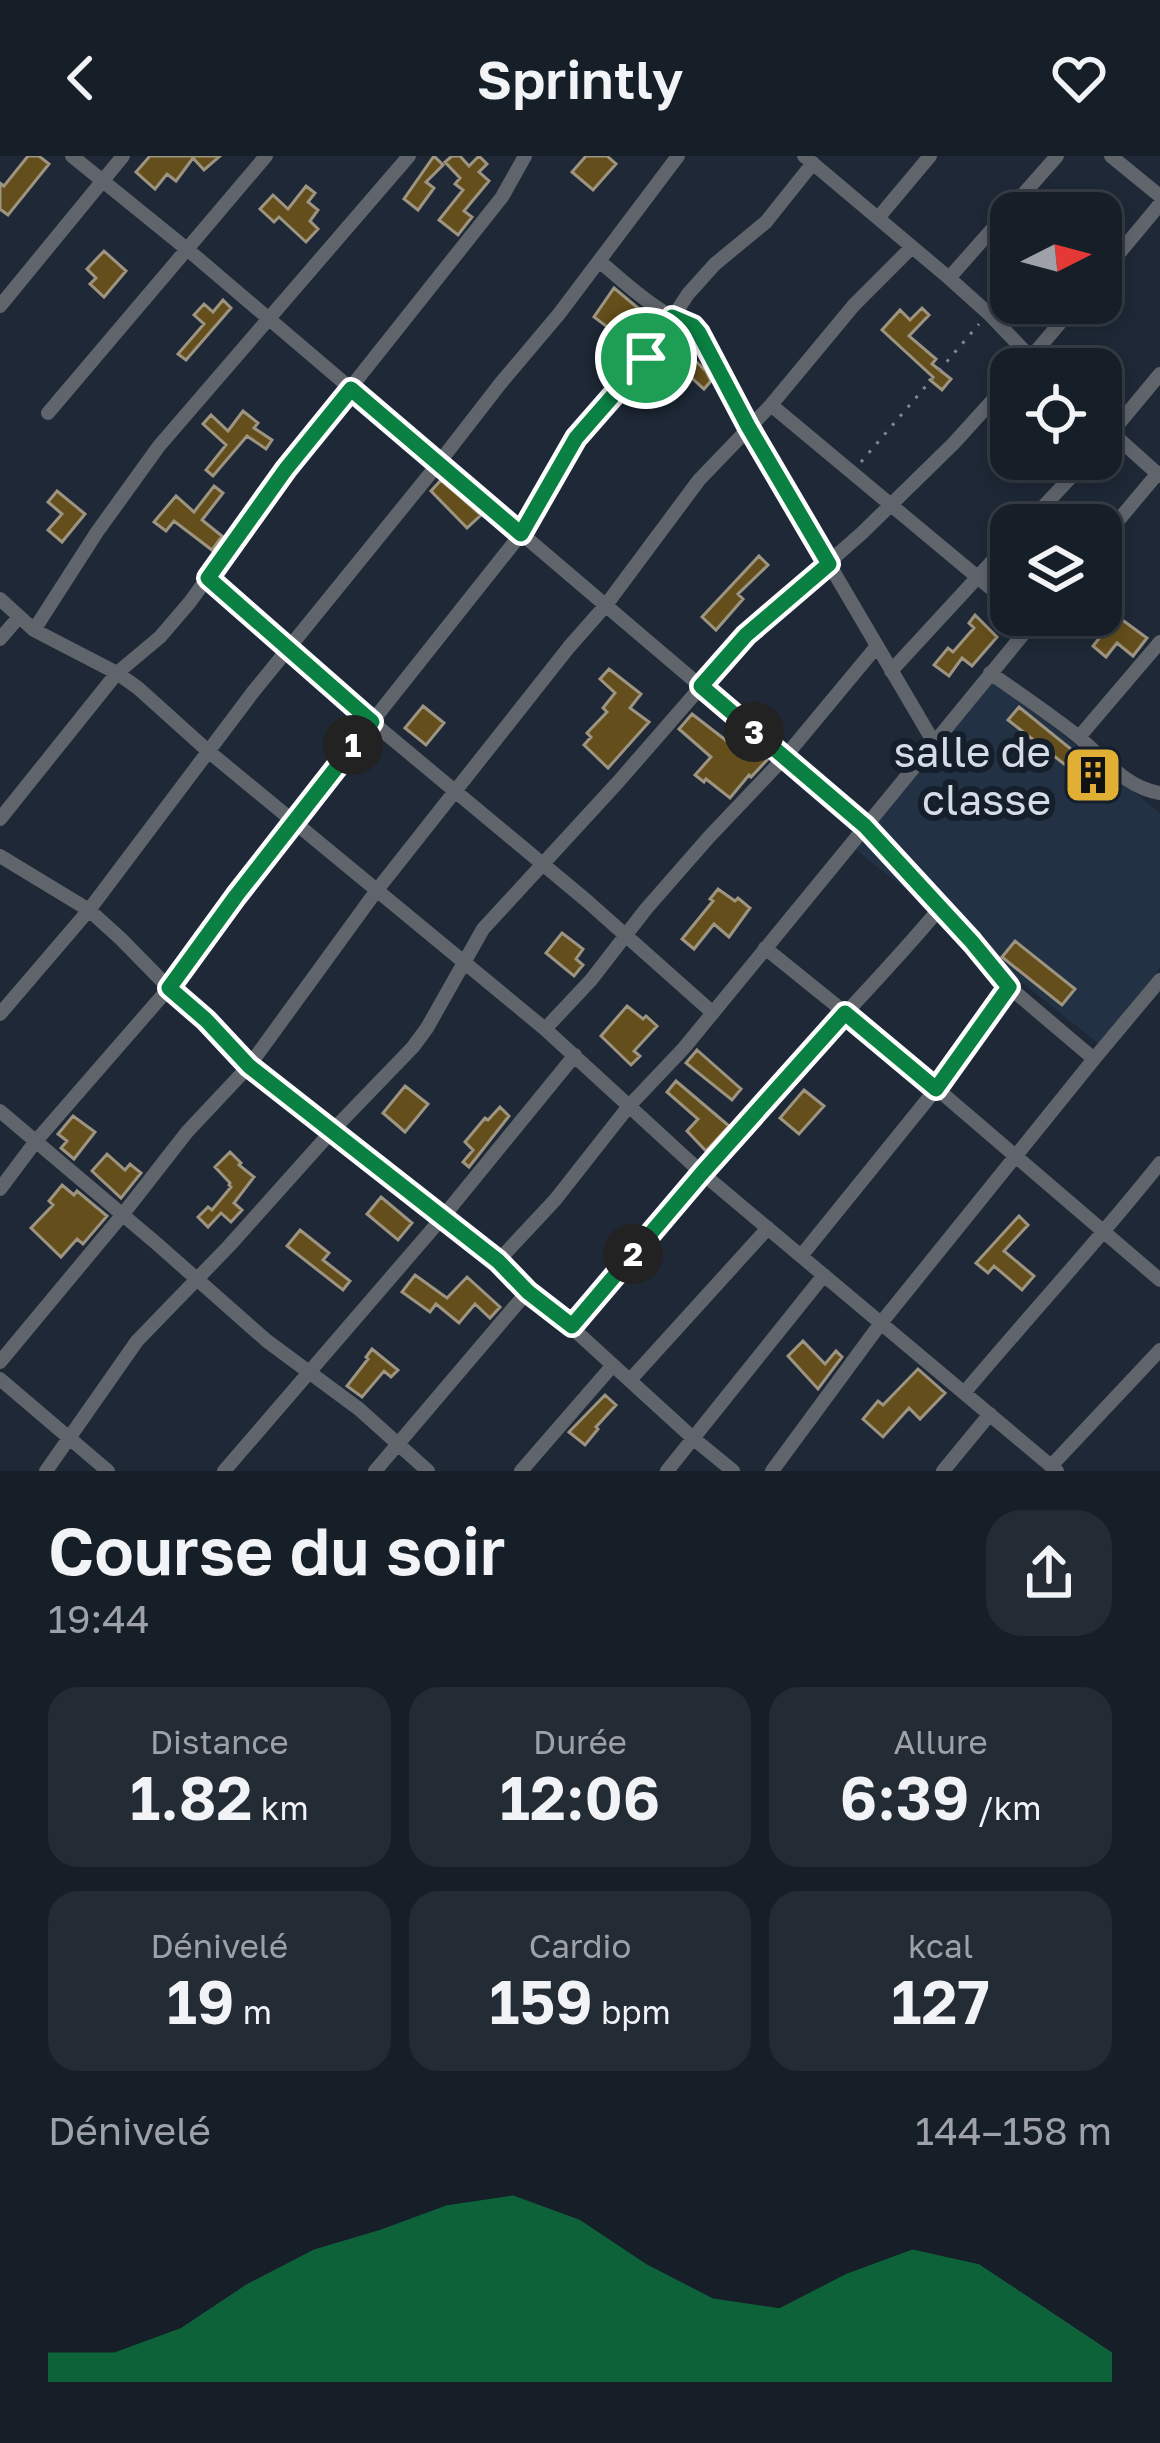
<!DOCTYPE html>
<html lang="fr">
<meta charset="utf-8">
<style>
:root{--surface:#161e28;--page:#232b34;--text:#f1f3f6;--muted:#9ea2a8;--line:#353c45;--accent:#0b8043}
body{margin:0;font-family:"Golos Text",sans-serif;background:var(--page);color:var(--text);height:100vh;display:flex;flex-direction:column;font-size:45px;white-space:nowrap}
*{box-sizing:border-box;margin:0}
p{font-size:39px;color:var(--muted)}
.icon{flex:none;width:66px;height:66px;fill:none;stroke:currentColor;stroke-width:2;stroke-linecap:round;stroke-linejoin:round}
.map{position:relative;height:1315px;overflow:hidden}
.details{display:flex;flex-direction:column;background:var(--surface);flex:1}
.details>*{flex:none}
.needle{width:78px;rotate:84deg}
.fabs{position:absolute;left:990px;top:36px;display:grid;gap:24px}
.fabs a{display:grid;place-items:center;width:132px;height:132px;border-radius:24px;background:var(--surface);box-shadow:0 6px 18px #0003,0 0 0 3px var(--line);font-size:60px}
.pin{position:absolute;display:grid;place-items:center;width:102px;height:102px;color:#fff;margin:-51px;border:6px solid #fff;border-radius:50%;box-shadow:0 3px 12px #0007}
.km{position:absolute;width:60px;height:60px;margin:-30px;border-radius:50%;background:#222;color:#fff;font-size:33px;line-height:60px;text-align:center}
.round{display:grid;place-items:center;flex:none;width:126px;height:126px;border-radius:36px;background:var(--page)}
.head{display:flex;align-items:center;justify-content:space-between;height:204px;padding:0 48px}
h1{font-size:66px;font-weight:600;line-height:90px}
.figures{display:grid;grid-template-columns:repeat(3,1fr);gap:18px;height:204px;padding:12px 48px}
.figures div{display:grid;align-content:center;border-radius:30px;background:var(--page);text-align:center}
.figures b{font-size:60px;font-weight:600}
.figures small{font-size:33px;font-weight:400}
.figures p{font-size:33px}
.chart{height:336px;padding:24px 48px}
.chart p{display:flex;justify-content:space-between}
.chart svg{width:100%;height:216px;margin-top:12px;fill:var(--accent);opacity:.7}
header{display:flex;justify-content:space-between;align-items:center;height:156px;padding:0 48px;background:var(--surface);font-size:54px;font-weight:600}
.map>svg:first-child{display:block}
.built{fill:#233144}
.building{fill:#644e1b;stroke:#9d9481;stroke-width:3}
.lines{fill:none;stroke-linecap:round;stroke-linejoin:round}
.path{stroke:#818894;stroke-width:3;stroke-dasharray:3 9;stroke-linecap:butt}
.street{stroke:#60656c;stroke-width:14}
.route-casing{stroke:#fff;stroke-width:24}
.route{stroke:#0b8043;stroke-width:15}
.labels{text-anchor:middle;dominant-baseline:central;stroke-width:12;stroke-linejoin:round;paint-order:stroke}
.poi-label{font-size:42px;fill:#d6dce5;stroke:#151f2c;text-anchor:end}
</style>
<header><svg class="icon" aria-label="back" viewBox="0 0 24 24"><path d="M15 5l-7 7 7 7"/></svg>Sprintly<svg class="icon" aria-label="heart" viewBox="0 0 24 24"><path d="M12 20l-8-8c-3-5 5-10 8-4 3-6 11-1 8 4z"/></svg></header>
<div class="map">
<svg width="1160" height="1315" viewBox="0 0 1160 1315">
<rect width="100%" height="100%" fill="#1e2836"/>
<!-- built -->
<path class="built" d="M991,521L1160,657V812L1099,888L855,693Z"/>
<!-- building -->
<path class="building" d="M28,0H39L49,8L8,59L0,53V27L4,30Z
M150,0H220L204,14L193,2L176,25L167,18L155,33L136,16Z
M434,0L443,9L426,26L434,32L418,54L404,43Z
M452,0H460L469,10L479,0L487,8L479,16L489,25L464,55L472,61L458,79L439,64L463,34L455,28L460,22L445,6Z
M586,0H607L616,8L593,34L572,16Z
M306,30L315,37L308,46L318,54L310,65L318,73L306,86L279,61L274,66L260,53L273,39L288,53Z
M104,95L126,115L104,141L90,128L96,122L87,113Z
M614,132L638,152L618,179L594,161Z
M223,144L231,152L186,204L178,198L204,168L194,159L204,148L213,156Z
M922,152L929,159L909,180L936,203L932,208L951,223L942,234L930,224L933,221L882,174L900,154L910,164Z
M687,182L695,193L687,197L706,215L711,225L704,233L673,205L662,210Z
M243,255L258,267L254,272L272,284L266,293L247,280L213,320L206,314L226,289L203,268L211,259L228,275Z
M441,324L481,359L467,372L431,335Z
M214,330L223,337L202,364L222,380L212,394L174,365L166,375L154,366L176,340L194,356Z
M57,335L85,358L62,386L48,374L62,358L48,346Z
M759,400L768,409L738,438L743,443L716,474L702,461Z
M975,459L997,481L972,510L962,502L949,520L934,509L948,492L953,496L974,472L969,467Z
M1117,460L1147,482L1133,500L1117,487L1106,501L1093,490Z
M609,513L641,538L630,552L649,566L608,612L584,589L591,581L587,577L607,556L603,552L615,537L600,523Z
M423,550L444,567L426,589L405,572Z
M1019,551L1114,628L1105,640L1008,564Z
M692,558L750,603L758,595L767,604L751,621L749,619L730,642L706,623L704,626L695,619L711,601L679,573Z
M718,733L735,745L738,742L750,752L729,781L714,768L694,793L682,783L713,745L710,743Z
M562,777L583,793L576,803L583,809L574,820L546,797Z
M1015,785L1075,833L1062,849L1002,801Z
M627,850L643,863L646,860L657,870L634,895L640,900L631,909L601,880Z
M697,894L741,933L732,944L686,907Z
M676,925L729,970L706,995L687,975L698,963L667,936Z
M405,930L428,948L405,976L383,957Z
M804,934L824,950L799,978L780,962Z
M500,951L509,960L469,1011L463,1006L473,994L465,986L485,962L488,964Z
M73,960L95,976L74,1003L61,992L67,985L58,978Z
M230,996L241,1007L239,1009L254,1021L234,1047L242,1054L231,1066L221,1057L208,1071L198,1061L208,1051L212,1054L231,1031L229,1029L230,1027L215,1011Z
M107,998L125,1014L130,1008L141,1017L121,1042L92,1015Z
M62,1029L74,1039L77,1035L107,1060L83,1088L77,1083L61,1101L31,1072L53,1049L49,1045Z
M381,1041L412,1067L398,1084L367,1058Z
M1019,1060L1028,1069L1004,1095L1034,1120L1022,1134L994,1110L988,1117L976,1107Z
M300,1074L329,1097L323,1104L350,1125L343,1134L287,1090Z
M415,1119L447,1142L467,1121L500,1151L490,1162L475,1148L459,1167L436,1148L430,1156L402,1136Z
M803,1185L825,1208L836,1195L842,1201L818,1233L788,1200Z
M372,1193L398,1214L391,1221L384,1215L362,1241L347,1230L368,1203L366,1201Z
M918,1213L945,1237L920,1263L909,1252L883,1281L863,1263L878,1245L883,1249Z
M605,1239L616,1249L596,1271L598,1273L585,1289L569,1276Z"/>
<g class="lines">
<!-- path -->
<path class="path" d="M861,306L979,168"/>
<!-- street -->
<path class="street" d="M72,0L188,94L865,670L972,786L1009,831L1094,903L1160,824
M804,0L949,122L988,157L1042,213
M1111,0L1160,40
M878,62L930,0
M599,105C620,122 640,142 664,156C676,164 689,167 699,177L748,270L933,585
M1101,119L1160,48
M949,122L1057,0
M0,150L123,0
M1021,213L1077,147
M771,249L1011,449
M48,257L266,0
M1101,267L1160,320
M1101,289L1160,218
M1026,369L1088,303
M1101,385L1158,317
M208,422L372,566L587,745L713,857
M0,443L34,474L117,517L138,532L208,595L545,873L702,1017L1057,1315
M34,474L97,376L159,290L409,0
M0,483L19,461
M891,515L1011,385
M990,517C1019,537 1048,557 1075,578C1102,599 1124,632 1160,637
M1079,581L1160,486
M0,663L117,517L160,481L190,446L286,313L502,41L525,0
M0,700L89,754L121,783L169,832L206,864L249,910L498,1105L528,1135L547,1149L694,1283L733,1315
M765,792L894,896L1160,1124
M0,858L89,754L253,536L438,308L500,228L559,158L678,0
M545,873L591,824L646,753L709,681L784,602L877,490
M0,955L156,1087L267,1185L359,1253L428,1315
M0,1033L36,985L169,832L294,664L521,378L576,282L646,202L688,138L715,108L766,66L813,7
M801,1100L936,933L1009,831
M498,1105L555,1044L629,950L684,892L1039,459
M572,1170C641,1087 712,1005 784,924C836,866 891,811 940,752
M0,1206L123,1058L187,976L249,910L377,734L569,491L606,449L699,324L771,249L854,149L912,91
M0,1223L108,1315
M630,1224L768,1072
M964,1237C1029,1160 1097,1086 1160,1007
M1051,1310L1160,1194
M46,1315L137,1185L229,1090L331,976L413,891L427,872L483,773L619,625L746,479L862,377L954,287L1011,224
M224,1315L442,1062L575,899
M375,1315L528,1135
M521,1315L613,1209
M667,1315L824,1119
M772,1315L881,1167L1094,903
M943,1315L990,1258"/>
</g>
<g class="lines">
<defs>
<path id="route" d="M672,161L693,170L699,177L748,270L829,408L746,479L701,530L865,670L972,786L1009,831L936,933L845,857L702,1017L572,1170L528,1136L498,1105L249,910L206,864L169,832L236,740L372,566L208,422L286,313L351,233L521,378L576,282L646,202Z"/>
</defs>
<!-- route casing -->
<use href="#route" class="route-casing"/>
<!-- route -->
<use href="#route" class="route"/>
</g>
<!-- icons -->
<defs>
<symbol id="building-square" viewBox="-11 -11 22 22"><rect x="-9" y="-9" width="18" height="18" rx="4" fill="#e1af34" stroke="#151f2c"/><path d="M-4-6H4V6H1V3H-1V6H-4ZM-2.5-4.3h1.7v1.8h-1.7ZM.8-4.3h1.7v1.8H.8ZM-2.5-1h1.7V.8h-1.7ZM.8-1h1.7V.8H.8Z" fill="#111"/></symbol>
</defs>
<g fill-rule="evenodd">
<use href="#building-square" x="1060" y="586" width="66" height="66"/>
</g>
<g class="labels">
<!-- poi labels -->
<g class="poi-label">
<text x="1051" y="595">salle de<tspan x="1051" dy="48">classe</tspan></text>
</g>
</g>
</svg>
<div class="fabs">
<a><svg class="needle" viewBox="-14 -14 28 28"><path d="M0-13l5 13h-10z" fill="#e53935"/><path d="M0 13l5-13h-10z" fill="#9ea2a8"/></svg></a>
<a><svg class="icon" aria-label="locate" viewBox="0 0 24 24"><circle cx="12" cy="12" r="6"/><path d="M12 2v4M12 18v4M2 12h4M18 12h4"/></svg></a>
<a><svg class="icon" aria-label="layers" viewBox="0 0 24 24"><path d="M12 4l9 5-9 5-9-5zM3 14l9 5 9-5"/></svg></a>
</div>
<div class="pin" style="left:646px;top:202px;background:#1e9e55"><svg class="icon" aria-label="arrive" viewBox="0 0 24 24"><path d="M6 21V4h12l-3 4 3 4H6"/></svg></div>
<b class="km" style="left:353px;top:589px">1</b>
<b class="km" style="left:633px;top:1098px">2</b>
<b class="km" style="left:754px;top:576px">3</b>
</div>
<section class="details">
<div class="head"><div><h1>Course du soir</h1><p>19:44</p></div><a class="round"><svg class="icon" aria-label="share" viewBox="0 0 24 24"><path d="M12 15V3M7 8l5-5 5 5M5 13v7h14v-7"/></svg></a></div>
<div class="figures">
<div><p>Distance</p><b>1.82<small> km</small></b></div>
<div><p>Durée</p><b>12:06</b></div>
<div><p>Allure</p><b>6:39<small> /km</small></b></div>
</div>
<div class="figures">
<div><p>Dénivelé</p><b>19<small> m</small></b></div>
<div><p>Cardio</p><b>159<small> bpm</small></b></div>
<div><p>kcal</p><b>127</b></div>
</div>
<div class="chart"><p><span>Dénivelé</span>144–158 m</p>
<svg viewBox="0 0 160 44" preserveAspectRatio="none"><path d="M0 44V38L10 38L20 33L30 24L40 17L50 13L60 8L70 6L80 11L90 20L100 27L110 29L120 22L130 17L140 20L150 29L160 38V44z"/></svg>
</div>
</section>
